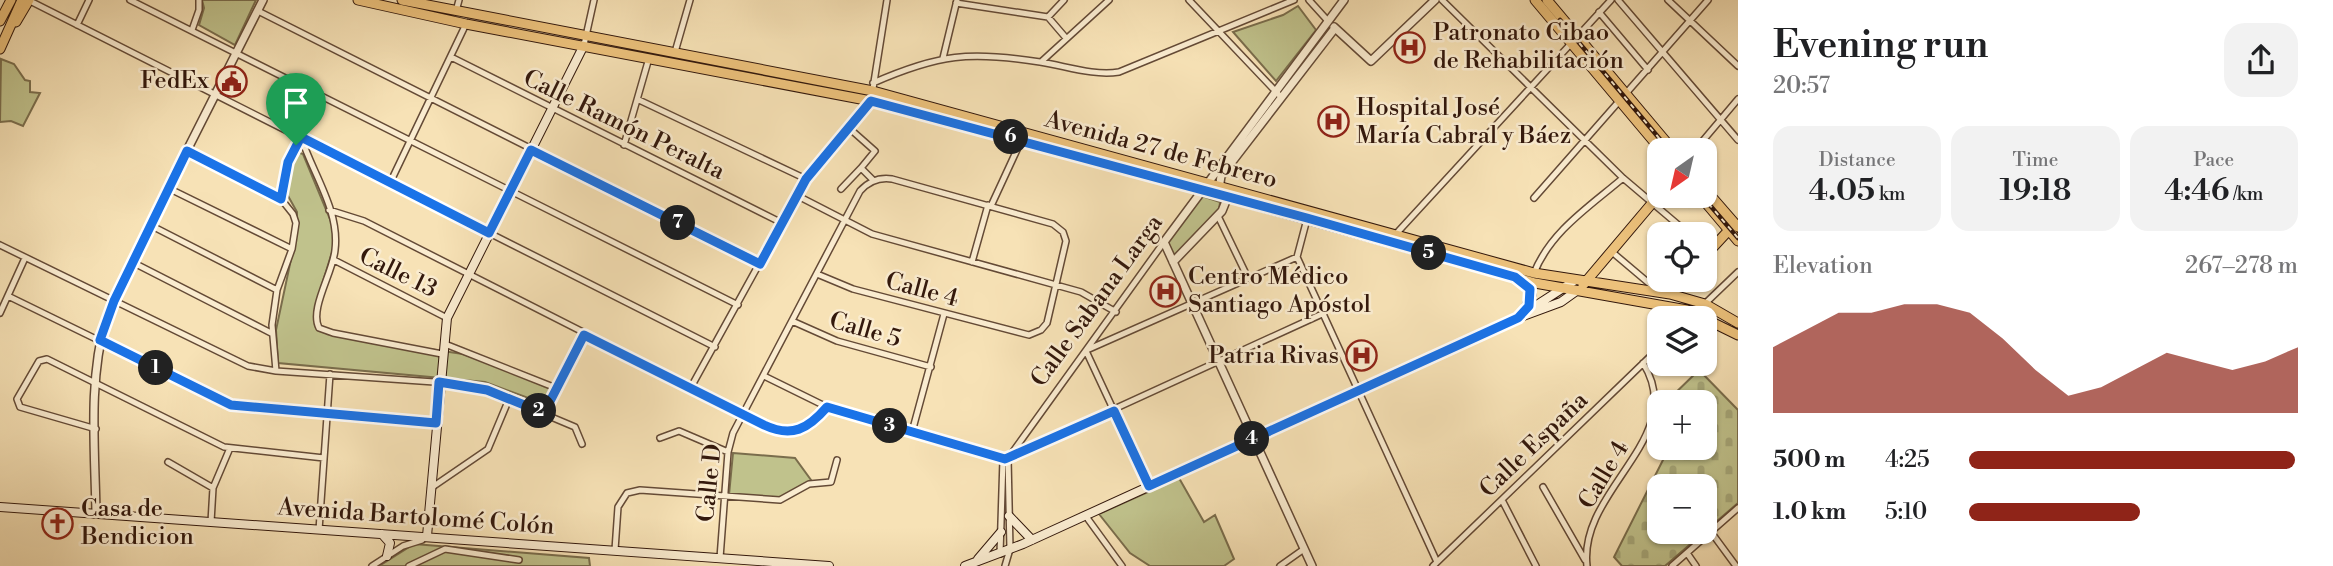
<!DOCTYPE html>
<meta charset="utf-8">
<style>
:root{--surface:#fff;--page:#f2f2f2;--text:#202124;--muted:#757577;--accent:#8f2418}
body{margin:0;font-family:"Libre Bodoni",serif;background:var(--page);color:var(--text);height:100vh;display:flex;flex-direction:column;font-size:26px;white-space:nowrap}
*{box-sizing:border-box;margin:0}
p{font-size:23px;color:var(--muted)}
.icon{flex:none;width:38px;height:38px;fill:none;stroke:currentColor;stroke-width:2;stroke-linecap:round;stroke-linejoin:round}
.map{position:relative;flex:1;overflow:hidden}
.side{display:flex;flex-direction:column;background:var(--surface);width:595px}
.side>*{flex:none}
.needle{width:46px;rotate:214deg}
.controls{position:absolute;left:1647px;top:138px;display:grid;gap:14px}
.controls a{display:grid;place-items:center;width:70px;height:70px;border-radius:14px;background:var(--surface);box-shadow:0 2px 5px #0004;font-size:35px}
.pin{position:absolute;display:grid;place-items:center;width:60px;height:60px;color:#fff;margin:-72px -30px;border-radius:50% 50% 50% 0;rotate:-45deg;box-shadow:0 0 7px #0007}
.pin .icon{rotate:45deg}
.km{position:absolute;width:35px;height:35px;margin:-18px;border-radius:50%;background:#222;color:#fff;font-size:19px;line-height:35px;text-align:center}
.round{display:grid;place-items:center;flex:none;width:74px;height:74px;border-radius:21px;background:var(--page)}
.head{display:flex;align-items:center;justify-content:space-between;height:119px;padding:0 35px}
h1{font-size:38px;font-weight:600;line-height:52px}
.figures{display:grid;grid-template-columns:repeat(3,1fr);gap:10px;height:119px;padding:7px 35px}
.figures div{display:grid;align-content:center;border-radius:18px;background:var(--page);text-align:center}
.figures b{font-size:30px;font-weight:600}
.figures small{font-size:19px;font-weight:400}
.figures p{font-size:19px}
.chart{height:196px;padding:14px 35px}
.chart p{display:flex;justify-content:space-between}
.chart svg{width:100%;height:126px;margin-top:7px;fill:var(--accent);opacity:.7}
ul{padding:0 35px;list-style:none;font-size:23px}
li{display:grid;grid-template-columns:112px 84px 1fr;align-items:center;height:52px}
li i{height:18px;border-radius:9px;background:var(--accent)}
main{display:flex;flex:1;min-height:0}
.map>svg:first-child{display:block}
.green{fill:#c0c28c;stroke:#7a6d4c;stroke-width:2}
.cemetery{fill:url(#cemetery-stones);stroke:#7a6d4c;stroke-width:2;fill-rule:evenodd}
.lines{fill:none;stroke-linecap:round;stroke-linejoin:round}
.minor-casing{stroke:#644a36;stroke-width:8}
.tertiary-casing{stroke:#644a36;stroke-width:10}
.secondary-casing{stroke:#33180c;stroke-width:10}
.primary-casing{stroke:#33180c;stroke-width:11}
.trunk-casing{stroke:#33180c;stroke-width:11}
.minor{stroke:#faecd0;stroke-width:5}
.tertiary{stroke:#faecd0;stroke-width:7}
.secondary{stroke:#faecd0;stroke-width:8}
.primary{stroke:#ecc17b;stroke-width:9}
.trunk{stroke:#ecc17b;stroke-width:9}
.rail-casing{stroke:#33180c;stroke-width:4.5}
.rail{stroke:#faecd0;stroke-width:2;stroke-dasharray:5;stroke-linecap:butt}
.route-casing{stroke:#fff;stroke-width:14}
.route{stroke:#1a73e8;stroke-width:9}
.labels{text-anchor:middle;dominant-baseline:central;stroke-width:5;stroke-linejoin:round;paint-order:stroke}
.poi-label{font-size:24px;fill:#33180c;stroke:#faecd0;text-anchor:start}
.street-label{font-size:24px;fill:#33180c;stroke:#faecd0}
</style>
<main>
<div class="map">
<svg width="1738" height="566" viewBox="0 0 1738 566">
<defs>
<pattern id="cemetery-stones" width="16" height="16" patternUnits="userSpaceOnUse" patternTransform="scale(1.75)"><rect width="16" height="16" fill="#c0c28c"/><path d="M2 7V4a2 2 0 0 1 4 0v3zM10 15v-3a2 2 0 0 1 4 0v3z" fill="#a5a678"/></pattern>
</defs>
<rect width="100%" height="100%" fill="#f7e2b6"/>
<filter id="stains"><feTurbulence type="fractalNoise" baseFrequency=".00286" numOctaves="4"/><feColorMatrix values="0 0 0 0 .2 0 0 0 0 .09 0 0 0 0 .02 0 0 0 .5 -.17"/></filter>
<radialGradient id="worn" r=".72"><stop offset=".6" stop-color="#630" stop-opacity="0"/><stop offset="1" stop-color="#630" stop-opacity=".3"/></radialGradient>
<!-- green -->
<path class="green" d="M202,0H256L235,45L199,25L204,8Z
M1298,6L1316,30L1276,81L1233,32L1283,15Z
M1,59L14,64L25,80L30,81V92L40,93L23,126L11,121L0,122Z
M297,152L303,154L337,236L316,304L315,320L327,334L463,354L553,384L542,403L485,382L278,363L276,330L297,231V212L287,194L293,153Z
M1202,196L1220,202L1219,211L1174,258L1167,243Z
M733,453L795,458L811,480L784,498L729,495Z
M1179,478L1204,522L1215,515L1234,559L1224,566H1150L1130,553L1099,514Z
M414,544L589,558L590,566H379Z"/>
<!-- cemetery -->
<path class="cemetery" d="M1699,370L1738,410V503L1665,566H1622L1614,557L1664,458V448H1704V402H1666ZM1659,486H1704V532H1659Z"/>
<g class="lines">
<defs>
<path id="minor" d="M28,0L715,347
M130,0L738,305
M1189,0L1281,97
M1309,0L1328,21
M1442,0L1623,178L1689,234
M1618,0L1738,140
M1668,0L1738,66
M956,3L1048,17L1066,38
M258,11L760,264
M456,11L459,0
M1599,12L1648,70
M1048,17L1064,0
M77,25L89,0
M192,30L199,10V0
M584,45L594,0
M675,52L690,0
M451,57L782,223
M943,58L957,0
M1041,62L1109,0
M873,83C939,54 970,51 1040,62C1066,66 1093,76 1119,72L1294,0
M639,100L806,179
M849,128L875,151L861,168L873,180
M301,137C313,174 340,211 335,250C333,273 309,309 319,328L333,333L442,354
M624,145L649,58
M1695,150L1738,99
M187,151L281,199L293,214L296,223L292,249L277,290L272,325L276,371
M390,183L466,24
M168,188L292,249
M841,189L861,168
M796,195L872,234L1081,292L1116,312
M1534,198L1708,0
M281,199L288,162L301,137
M991,206L1022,139
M329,210L364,221L776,430C800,435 811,425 827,407
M1218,216L1248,278
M1307,219L1297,257L1437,562
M150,225L277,290
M1395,235L1611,0
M0,245L248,366L276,371L463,384L487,390L575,427L582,444
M1612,252L1657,290
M334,260L447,318
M132,262L271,333
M972,262L988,205
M1534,273C1551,231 1589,207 1623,178
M8,296L231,405L436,423
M0,313L25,258
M1690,318L1738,272
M792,321L837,341L931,367
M445,344L556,388
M1089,349L1297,257
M1086,351L1149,486
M764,376L827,407L1005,459L1322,314
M690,389L806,179L871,101L887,0
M544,413L584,335
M96,429L20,407L17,399L39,361L47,359L224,447L324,458
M912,432L944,314
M660,438L679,431L728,452
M1009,457L1164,242
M168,462L213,488
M1543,487L1585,560
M431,488L488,449L509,399
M1502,500L1536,566
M1085,515L1122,566
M211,522L213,488L230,448
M319,530L330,374
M1711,532L1736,566
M615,550L618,507L627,493L640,490L780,500L809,484L831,482L837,460
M1687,553L1696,566
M1000,554L1003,459
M720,558L728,452L733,433L860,191C869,181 879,177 892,179L1053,224L1063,232L1066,241L1047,323L1041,330L1029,335L853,289L817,274
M372,566L403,546L422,540
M409,566L445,549L519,560
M1005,566L1010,549L1008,458
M1280,566L1304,549
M1433,566L1659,348
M1587,566C1578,489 1690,438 1643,363
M1672,566L1738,508"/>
<path id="tertiary" d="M1334,27L1371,61L1435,0
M1173,262L1222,211L1226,201L1219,189L1221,176L1335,28
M96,513C95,449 88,381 106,319L168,188L263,0
M1312,566L1164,242L1344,0"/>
<path id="secondary" d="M1523,314L1574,281
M0,507L829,566
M1009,516L1032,540
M382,534L390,543L387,556
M427,536L447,318L584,45
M978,559L1001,532
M965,566L1023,544L1518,318L1561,302L1575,292"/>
<path id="primary" d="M358,0L466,24L871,101L948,119L1535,283L1687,310L1738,335
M402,0L873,91L1534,273L1670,294L1705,304L1738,323
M1535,0L1661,150
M1547,0L1673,150
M16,22L29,0
M1704,188L1738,227
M1700,196L1738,241
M1704,257L1729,230
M1523,281L1531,295L1525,311
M1583,285L1659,195
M1670,294L1683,280"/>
<path id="trunk" d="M0,21L11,0
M0,49L22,0"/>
</defs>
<!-- minor casing -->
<use href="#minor" class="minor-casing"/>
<!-- tertiary casing -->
<use href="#tertiary" class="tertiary-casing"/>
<!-- secondary casing -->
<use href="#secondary" class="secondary-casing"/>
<!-- primary casing -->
<use href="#primary" class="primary-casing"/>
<!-- trunk casing -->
<use href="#trunk" class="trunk-casing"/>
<!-- minor -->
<use href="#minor" class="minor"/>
<!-- tertiary -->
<use href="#tertiary" class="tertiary"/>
<!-- secondary -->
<use href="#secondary" class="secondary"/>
<!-- primary -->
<use href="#primary" class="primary"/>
<!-- trunk -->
<use href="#trunk" class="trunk"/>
<defs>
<path id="rail" d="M1560,20L1669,150
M1702,196L1738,238"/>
</defs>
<!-- rail casing -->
<use href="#rail" class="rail-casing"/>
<!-- rail -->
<use href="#rail" class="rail"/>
</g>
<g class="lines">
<defs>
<path id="route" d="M871,101L1307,218L1515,277L1530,289L1529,306L1518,318L1149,486L1114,411L1005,459L827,407C808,429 792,438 764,425L584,335L544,413L487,390L439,382L436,423L231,405L100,340L114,301L187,151L281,199L288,162L301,137L489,233L531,150L760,264L806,179Z"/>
</defs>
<!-- route casing -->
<use href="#route" class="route-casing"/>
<!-- route -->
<use href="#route" class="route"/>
</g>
<!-- icons -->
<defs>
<symbol id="hospital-ring" viewBox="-11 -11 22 22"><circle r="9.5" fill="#faecd0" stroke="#8f2418" stroke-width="1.5"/><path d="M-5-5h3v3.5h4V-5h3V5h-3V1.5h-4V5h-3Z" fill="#8f2418"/></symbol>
<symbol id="civic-ring" viewBox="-11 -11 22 22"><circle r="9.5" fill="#faecd0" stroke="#8f2418" stroke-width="1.5"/><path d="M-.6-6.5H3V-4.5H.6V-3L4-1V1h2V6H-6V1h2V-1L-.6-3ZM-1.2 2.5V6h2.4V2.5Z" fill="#8f2418"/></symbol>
<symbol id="church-ring" viewBox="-11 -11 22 22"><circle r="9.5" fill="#faecd0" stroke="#8f2418" stroke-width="1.5"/><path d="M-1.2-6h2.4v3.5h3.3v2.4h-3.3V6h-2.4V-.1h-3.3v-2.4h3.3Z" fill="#8f2418"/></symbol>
</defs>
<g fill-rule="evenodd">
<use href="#hospital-ring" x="1392" y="30" width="35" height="35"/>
<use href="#civic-ring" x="214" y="64" width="35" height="35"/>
<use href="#hospital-ring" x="1316" y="104" width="35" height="35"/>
<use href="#hospital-ring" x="1148" y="274" width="35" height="35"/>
<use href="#hospital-ring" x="1344" y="338" width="35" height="35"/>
<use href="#church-ring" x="40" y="506" width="35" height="35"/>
</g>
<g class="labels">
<!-- poi labels -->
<g class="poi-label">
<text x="1433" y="33">Patronato Cibao<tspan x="1433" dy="28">de Rehabilitación</tspan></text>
<text x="209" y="81" text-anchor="end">FedEx</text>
<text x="1356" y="108">Hospital José<tspan x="1356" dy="28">María Cabral y Báez</tspan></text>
<text x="1188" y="277">Centro Médico<tspan x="1188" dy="28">Santiago Apóstol</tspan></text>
<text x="1339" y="356" text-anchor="end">Patria Rivas</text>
<text x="81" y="509">Casa de<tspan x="81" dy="28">Bendicion</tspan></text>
</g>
<!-- street labels -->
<g class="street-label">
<text transform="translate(624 125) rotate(26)">Calle Ramón Peralta</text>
<text transform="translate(1161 150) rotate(15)">Avenida 27 de Febrero</text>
<text transform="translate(398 273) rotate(26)">Calle 13</text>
<text transform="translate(922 290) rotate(15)">Calle 4</text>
<text transform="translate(1097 301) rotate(-54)">Calle Sabana Larga</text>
<text transform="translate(865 330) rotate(16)">Calle 5</text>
<text transform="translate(1534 445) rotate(-44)">Calle España</text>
<text transform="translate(1604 475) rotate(-59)">Calle 4</text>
<text transform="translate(710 483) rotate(-84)">Calle D</text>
<text transform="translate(416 517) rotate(4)">Avenida Bartolomé Colón</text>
</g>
</g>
<rect width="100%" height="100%" filter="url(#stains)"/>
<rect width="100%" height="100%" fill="url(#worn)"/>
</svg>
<div class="controls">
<a><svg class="needle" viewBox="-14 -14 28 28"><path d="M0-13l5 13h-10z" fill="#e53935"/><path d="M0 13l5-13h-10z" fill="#757577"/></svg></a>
<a><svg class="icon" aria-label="locate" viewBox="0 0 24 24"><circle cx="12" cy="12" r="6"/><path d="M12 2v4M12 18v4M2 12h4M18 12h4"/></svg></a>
<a><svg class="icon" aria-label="layers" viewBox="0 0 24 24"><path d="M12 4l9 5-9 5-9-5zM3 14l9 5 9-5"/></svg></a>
<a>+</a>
<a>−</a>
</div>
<div class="pin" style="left:296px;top:145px;background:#1e9e55"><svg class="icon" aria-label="arrive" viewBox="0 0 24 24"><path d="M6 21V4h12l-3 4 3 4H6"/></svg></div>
<b class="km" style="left:156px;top:368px">1</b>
<b class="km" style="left:539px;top:411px">2</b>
<b class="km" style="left:890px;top:426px">3</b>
<b class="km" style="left:1252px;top:439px">4</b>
<b class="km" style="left:1429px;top:253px">5</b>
<b class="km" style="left:1011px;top:137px">6</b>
<b class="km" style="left:678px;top:223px">7</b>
</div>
<section class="side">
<div class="head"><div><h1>Evening run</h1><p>20:57</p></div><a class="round"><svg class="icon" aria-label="share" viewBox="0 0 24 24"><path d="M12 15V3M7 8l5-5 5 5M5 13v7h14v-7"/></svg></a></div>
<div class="figures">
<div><p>Distance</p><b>4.05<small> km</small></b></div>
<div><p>Time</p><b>19:18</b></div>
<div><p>Pace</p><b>4:46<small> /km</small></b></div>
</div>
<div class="chart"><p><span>Elevation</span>267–278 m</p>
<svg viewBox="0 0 160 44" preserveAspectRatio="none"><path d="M0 44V21L10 15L20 9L30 9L40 6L50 6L60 9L70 18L80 29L90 38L100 35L110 29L120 23L130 26L140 29L150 26L160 21V44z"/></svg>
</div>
<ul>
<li><b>500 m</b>4:25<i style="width:99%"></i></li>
<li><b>1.0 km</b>5:10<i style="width:52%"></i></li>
</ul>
</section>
</main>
